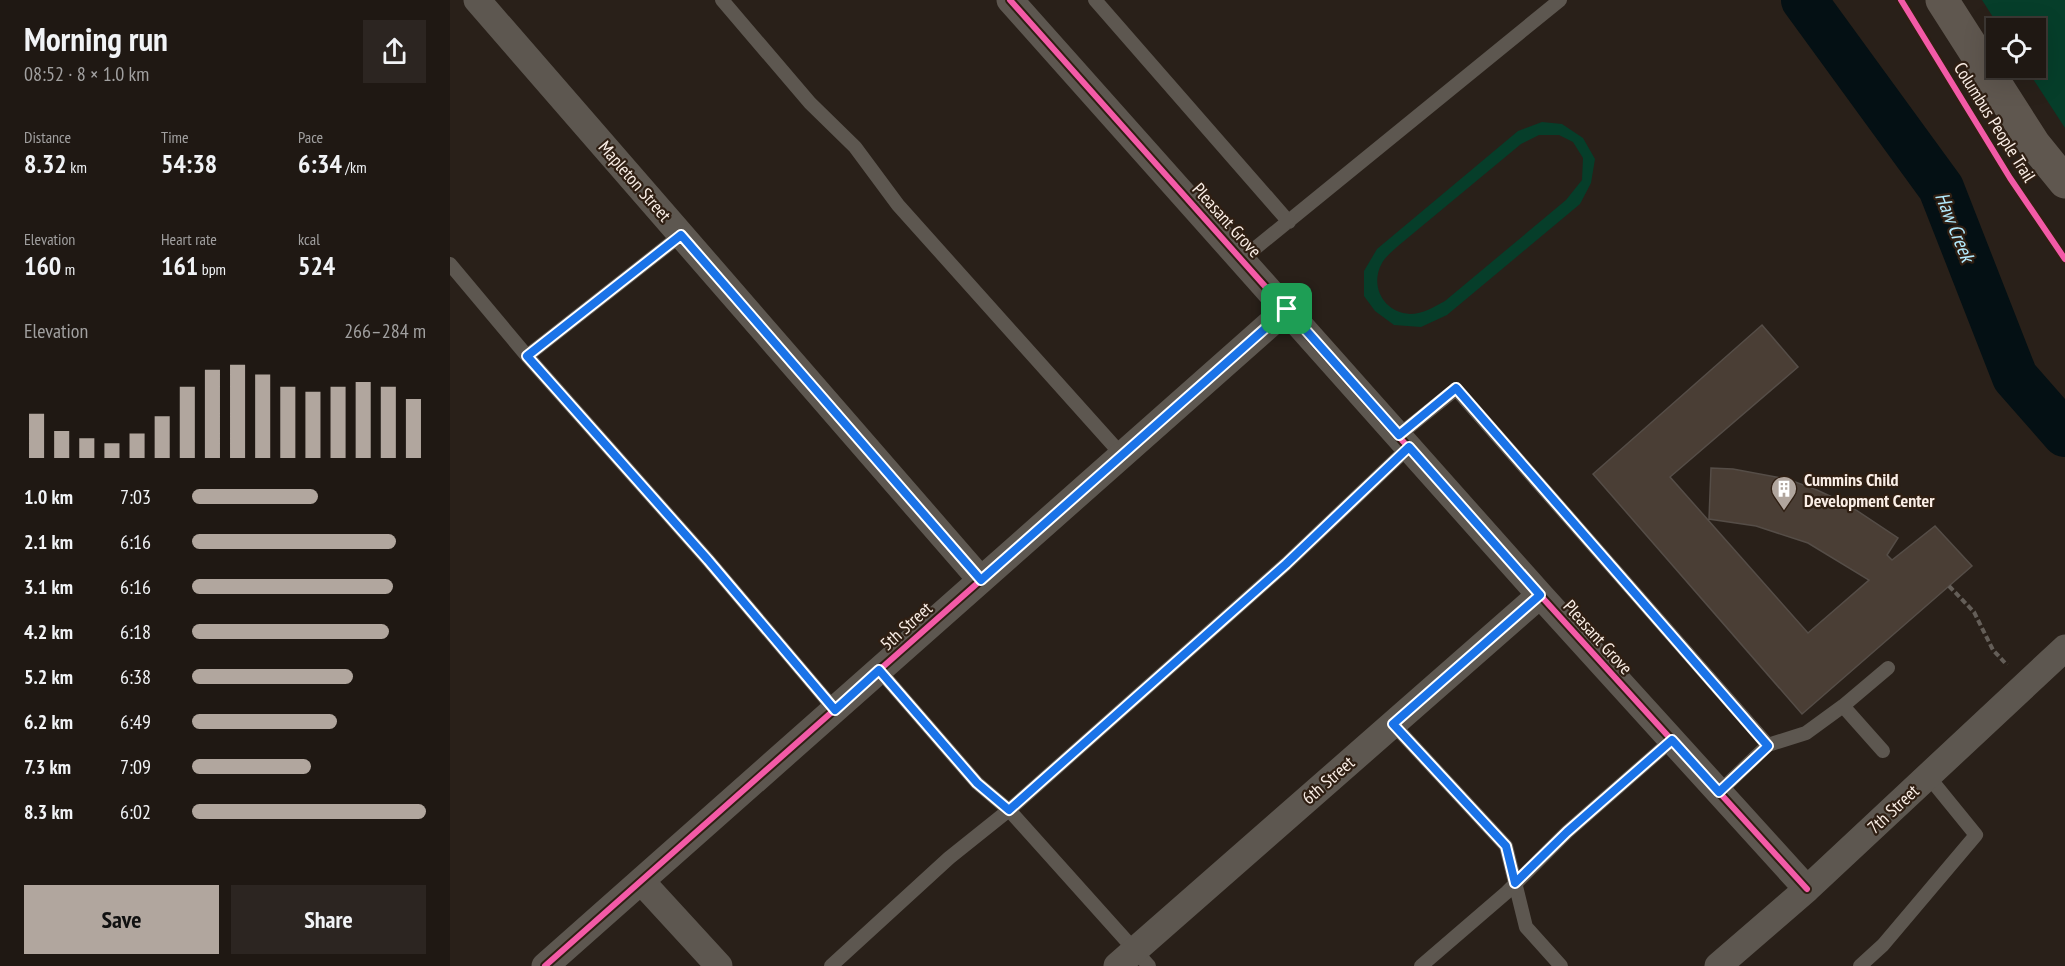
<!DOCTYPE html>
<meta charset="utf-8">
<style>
:root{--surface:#1f1813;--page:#2c2521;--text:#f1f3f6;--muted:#a1a0a0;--line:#3c3733;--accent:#b1a69e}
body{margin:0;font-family:"PT Sans Narrow",sans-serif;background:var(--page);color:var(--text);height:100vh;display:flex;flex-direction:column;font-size:22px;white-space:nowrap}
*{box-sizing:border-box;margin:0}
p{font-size:20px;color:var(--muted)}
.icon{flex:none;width:33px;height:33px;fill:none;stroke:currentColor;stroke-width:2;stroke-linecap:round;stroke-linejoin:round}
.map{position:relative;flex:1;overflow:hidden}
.details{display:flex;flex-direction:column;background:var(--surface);width:450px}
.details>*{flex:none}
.tools{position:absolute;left:1536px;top:18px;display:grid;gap:12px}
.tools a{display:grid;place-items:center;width:60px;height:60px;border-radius:0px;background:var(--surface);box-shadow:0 6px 24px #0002,0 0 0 2px var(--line);font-size:30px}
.pin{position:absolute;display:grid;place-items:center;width:51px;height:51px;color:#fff;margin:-26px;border-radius:12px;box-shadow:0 3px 9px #0006}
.round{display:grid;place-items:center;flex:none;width:63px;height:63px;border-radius:0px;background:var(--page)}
.head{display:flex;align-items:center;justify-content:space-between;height:102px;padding:0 24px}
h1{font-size:33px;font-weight:700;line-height:45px}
.stats{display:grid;grid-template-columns:repeat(3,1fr);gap:9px;height:102px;padding:6px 24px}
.stats div{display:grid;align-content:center}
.stats b{font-size:26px;font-weight:700}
.stats small{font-size:16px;font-weight:400}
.stats p{font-size:16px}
.chart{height:168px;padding:12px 24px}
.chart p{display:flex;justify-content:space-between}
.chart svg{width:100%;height:108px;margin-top:6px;stroke:var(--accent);stroke-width:6}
.cta{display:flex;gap:12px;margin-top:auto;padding:12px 24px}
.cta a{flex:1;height:69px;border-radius:0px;background:var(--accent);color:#111;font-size:24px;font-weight:700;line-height:69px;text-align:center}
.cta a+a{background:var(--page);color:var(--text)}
ul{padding:0 24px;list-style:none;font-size:20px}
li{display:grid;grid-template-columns:96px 72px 1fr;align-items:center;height:45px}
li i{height:15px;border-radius:8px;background:var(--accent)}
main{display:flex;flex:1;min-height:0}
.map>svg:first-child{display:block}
.green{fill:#063e2a;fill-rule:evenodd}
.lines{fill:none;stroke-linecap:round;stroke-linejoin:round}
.river{stroke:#041014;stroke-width:46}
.building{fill:#4a3e35;stroke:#554d47;stroke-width:1.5}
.path{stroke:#645e58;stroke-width:4;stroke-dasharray:6 3;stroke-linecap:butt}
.service{stroke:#5d5750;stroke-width:14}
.minor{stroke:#5d5750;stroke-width:27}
.primary{stroke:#5f574f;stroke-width:33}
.cycleway-casing{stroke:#2f1f13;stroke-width:10}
.cycleway{stroke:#f35aa7;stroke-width:6}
.route-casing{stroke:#fff;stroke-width:12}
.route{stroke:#1a73e8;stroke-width:8}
.labels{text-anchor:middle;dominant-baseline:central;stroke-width:4.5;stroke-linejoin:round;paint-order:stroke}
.street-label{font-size:18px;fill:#faeee6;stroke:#2f1f13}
.poi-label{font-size:18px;font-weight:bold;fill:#faeee6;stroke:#2f1f13;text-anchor:start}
.water-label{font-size:20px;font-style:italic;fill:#b3ebfe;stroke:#2f1f13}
</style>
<main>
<section class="details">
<div class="head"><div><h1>Morning run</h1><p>08:52 · 8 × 1.0 km</p></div><a class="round"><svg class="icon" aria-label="share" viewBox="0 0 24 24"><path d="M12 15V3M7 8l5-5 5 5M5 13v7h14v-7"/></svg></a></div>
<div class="stats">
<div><p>Distance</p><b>8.32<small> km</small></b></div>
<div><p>Time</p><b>54:38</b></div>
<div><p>Pace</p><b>6:34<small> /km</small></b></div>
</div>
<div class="stats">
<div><p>Elevation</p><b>160<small> m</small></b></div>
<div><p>Heart rate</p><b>161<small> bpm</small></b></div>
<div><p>kcal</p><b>524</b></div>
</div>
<div class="chart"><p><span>Elevation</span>266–284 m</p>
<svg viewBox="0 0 160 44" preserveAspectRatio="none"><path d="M5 44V26M15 44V33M25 44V36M35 44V38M45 44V34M55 44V27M65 44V15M75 44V8M85 44V6M95 44V10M105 44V15M115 44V17M125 44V15M135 44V13M145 44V15M155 44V20"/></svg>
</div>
<ul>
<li><b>1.0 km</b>7:03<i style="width:54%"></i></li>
<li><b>2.1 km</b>6:16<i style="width:87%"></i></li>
<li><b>3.1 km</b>6:16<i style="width:86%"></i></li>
<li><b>4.2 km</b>6:18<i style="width:84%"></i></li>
<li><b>5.2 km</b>6:38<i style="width:69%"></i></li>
<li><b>6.2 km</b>6:49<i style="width:62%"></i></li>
<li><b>7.3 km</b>7:09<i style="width:51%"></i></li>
<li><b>8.3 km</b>6:02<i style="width:100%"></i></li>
</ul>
<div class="cta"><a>Save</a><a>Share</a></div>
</section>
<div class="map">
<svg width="1615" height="966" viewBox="0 0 1615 966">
<rect width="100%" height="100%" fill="#292019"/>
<!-- green -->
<path class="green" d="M1532,0H1615V128L1576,68H1586V28H1550Z
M1092,122L1112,124L1133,138L1145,159L1141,183L1130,204L997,315L971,327L944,325L925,311L914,296V271L927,249L1068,131ZM1089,135H1109L1123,142L1133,158L1132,180L1116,200L995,301C984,307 973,314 960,314C934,313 919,286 932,263C935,257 943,251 948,246L1071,144Z"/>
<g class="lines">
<!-- river -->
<path class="river" d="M1354,0L1491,188L1565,377L1615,434"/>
</g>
<!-- building -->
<path class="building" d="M1312,325L1348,367L1220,477L1358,633L1419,580L1358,543L1306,526L1259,519L1261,468L1283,469L1337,479L1367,490L1397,504L1448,538L1437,555L1442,560L1485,526L1522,566L1352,714L1143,474Z"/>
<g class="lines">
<!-- path -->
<path class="path" d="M1499,586L1524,612L1543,650L1557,665"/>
<!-- service -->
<path class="service" d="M272,0L360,103L405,147L448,205L672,455
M645,0L839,222
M792,259L1110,0
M0,264L77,356L258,560L385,710
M77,356L231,235
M949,435L1006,389L1318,745
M429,670L527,783L559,810L699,966
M1393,706L1433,751
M943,724L1056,846L1076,927L1111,966
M1269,792L1318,745L1356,733L1393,706L1438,668
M381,966L499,858L559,810L836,564L959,447
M971,966L1057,892L1117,832L1222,740
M1410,966L1433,945L1526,835L1478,776"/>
<!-- minor -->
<path class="minor" d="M27,0L531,580
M560,0L1090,595L1357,889
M191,881L269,966
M95,966L837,309
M667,966L1090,595
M1268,966L1357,889L1615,648"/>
<!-- primary -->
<path class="primary" d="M1492,0L1584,144L1615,182"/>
<defs>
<path id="cycleway" d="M560,0L1090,595L1357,889
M1451,0L1560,178L1615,259
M95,966L837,309"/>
</defs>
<!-- cycleway casing -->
<use href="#cycleway" class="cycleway-casing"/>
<!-- cycleway -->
<use href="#cycleway" class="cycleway"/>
</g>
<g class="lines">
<defs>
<path id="route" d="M231,235L531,580L837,309L949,435L1006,388L1318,746L1269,792L1222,740L1117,832L1065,883L1056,846L943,724L1090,595L959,447L836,564L559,810L527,783L429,670L385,710L258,560L77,356Z"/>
</defs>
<!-- route casing -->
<use href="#route" class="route-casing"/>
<!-- route -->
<use href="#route" class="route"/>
</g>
<!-- icons -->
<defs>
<symbol id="building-pin" viewBox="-11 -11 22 30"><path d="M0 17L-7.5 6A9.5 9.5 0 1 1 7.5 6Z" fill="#b1a69e" stroke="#2f1f13"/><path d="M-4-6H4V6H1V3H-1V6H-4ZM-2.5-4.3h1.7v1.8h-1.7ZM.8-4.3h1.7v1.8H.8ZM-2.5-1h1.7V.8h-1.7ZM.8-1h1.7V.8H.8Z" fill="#fff"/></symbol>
</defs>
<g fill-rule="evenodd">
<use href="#building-pin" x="1319" y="474" width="30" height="40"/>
</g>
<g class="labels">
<!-- street labels -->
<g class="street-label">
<text transform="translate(1545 122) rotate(58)">Columbus People Trail</text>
<text transform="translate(185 181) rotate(49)">Mapleton Street</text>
<text transform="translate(777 220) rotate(48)">Pleasant Grove</text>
<text transform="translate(456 626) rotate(-42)">5th Street</text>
<text transform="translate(1148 637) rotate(48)">Pleasant Grove</text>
<text transform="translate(878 780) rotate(-41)">6th Street</text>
<text transform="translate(1443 809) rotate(-43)">7th Street</text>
</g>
<!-- poi labels -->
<g class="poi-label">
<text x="1354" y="479">Cummins Child<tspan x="1354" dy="21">Development Center</tspan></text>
</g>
<!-- water labels -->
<g class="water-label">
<text transform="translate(1505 227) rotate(68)">Haw Creek</text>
</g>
</g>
</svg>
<div class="tools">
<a><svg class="icon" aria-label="locate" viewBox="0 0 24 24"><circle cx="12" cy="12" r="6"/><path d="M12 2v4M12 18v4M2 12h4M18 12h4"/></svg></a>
</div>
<div class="pin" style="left:837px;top:309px;background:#1e9e55"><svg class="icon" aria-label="arrive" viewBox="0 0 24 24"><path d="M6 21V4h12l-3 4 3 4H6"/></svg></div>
</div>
</main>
